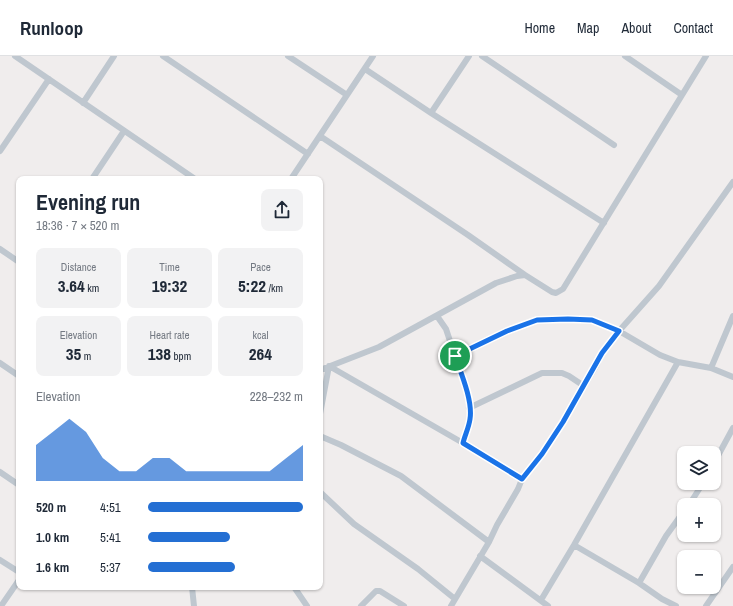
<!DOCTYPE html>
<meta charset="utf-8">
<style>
:root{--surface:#fff;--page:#f2f2f3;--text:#1f2937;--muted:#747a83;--line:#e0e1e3;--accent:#246fd3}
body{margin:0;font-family:"Archivo Narrow",sans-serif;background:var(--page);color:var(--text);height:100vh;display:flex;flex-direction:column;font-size:15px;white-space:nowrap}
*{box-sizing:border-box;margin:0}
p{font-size:13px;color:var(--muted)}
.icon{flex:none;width:22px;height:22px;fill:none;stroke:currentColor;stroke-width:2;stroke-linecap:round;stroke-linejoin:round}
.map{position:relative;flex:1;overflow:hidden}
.panel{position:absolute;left:16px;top:120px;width:307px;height:414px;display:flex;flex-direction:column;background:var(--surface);border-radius:8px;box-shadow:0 1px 3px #0004}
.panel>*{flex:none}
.tools{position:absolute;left:677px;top:390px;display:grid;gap:8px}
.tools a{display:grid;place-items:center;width:44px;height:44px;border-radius:8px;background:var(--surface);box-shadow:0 1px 3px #0004;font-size:20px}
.pin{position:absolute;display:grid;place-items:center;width:34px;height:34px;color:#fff;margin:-17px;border:2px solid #fff;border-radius:50%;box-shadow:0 1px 4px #0007}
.round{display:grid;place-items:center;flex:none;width:42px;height:42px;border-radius:8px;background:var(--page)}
.headline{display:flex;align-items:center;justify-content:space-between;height:68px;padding:0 20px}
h1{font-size:22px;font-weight:800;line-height:30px}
.metrics{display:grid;grid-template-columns:repeat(3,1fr);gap:6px;height:68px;padding:4px 20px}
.metrics div{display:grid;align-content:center;border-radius:8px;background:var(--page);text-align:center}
.metrics b{font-size:17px;font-weight:800}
.metrics small{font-size:11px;font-weight:400}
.metrics p{font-size:11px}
.chart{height:112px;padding:8px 20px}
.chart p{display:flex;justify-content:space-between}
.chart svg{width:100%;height:72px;margin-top:4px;fill:var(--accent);opacity:.7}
ul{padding:0 20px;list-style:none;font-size:13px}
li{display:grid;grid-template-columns:64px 48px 1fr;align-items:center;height:30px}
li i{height:10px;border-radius:5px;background:var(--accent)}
header{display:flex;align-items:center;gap:24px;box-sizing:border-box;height:56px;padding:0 20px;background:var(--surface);border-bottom:1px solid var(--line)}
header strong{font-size:19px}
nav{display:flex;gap:22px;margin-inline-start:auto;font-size:14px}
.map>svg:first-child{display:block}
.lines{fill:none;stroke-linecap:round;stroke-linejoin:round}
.minor{stroke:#bfc7cf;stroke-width:6}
.route-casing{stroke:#fff;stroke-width:8}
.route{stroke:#1a73e8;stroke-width:5}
</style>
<header>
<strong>Runloop</strong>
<nav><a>Home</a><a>Map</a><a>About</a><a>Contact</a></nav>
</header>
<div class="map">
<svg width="733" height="550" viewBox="0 0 733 550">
<rect width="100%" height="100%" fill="#f0eded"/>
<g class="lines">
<!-- minor -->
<path class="minor" d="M15,0L195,123
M163,0L308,98
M288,0L347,39
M482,0L614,89
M625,0L682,39
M365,13L431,57L604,167
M83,47L114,0
M431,57L469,0
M320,80L468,179L525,219L552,236L556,237L563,233L706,0
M0,95L49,23
M92,123L124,75
M291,123L373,0
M0,193L19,206
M437,260L446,273L455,300
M0,307L19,320
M711,312L733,260
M320,314L379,291L496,227L517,220L525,219
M469,352L542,317H562L569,320L584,330
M320,358L329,310L463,387L522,423
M320,380L341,389L401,420L489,486
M463,387C465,379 469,371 470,363C473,345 461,317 455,300L507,275L537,264L568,263L592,264L619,275L660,299L678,306L711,312L733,321
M714,407L733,372
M0,416L19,429
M320,436L354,468L418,513L455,543
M689,449L703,427
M574,489L639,527L662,543L676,550
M480,500L548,550
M0,504L19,516
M639,527L666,480L684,455
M192,531L194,550
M294,531L307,550
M541,544L574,489L678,306
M1,550L19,524
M361,550L376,535H380L404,550
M451,550L489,486L497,469L518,433L522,423L542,398L563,366L596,310L602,297L619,275L659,230L733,126
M706,550L733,511"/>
</g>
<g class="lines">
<defs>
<path id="route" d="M568,263L592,264L619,275L602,297L563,366L542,398L522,423L463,387C465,379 469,371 470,363C473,345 461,317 455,300L507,275L537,264Z"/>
</defs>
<!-- route casing -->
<use href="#route" class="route-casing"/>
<!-- route -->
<use href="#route" class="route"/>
</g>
</svg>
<div class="tools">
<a><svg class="icon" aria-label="layers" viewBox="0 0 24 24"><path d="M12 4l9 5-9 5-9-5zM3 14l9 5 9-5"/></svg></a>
<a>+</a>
<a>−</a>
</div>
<div class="pin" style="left:455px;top:300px;background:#1e9e55"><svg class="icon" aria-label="arrive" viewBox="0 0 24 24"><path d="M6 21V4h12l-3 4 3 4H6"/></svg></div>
<section class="panel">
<div class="headline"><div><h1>Evening run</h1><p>18:36 · 7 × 520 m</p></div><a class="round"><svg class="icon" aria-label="share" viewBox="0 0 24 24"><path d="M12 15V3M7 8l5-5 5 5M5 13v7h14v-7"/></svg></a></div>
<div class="metrics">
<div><p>Distance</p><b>3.64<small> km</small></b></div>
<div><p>Time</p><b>19:32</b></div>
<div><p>Pace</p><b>5:22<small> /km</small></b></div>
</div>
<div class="metrics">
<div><p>Elevation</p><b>35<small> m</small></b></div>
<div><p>Heart rate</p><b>138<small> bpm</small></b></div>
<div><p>kcal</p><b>264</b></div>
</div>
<div class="chart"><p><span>Elevation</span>228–232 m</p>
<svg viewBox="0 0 160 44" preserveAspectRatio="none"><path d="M0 44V22L10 14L20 6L30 14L40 30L50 38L60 38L70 30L80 30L90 38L100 38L110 38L120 38L130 38L140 38L150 30L160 22V44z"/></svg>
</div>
<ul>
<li><b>520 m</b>4:51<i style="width:100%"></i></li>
<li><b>1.0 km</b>5:41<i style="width:53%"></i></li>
<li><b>1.6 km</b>5:37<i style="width:56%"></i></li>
</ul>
</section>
</div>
